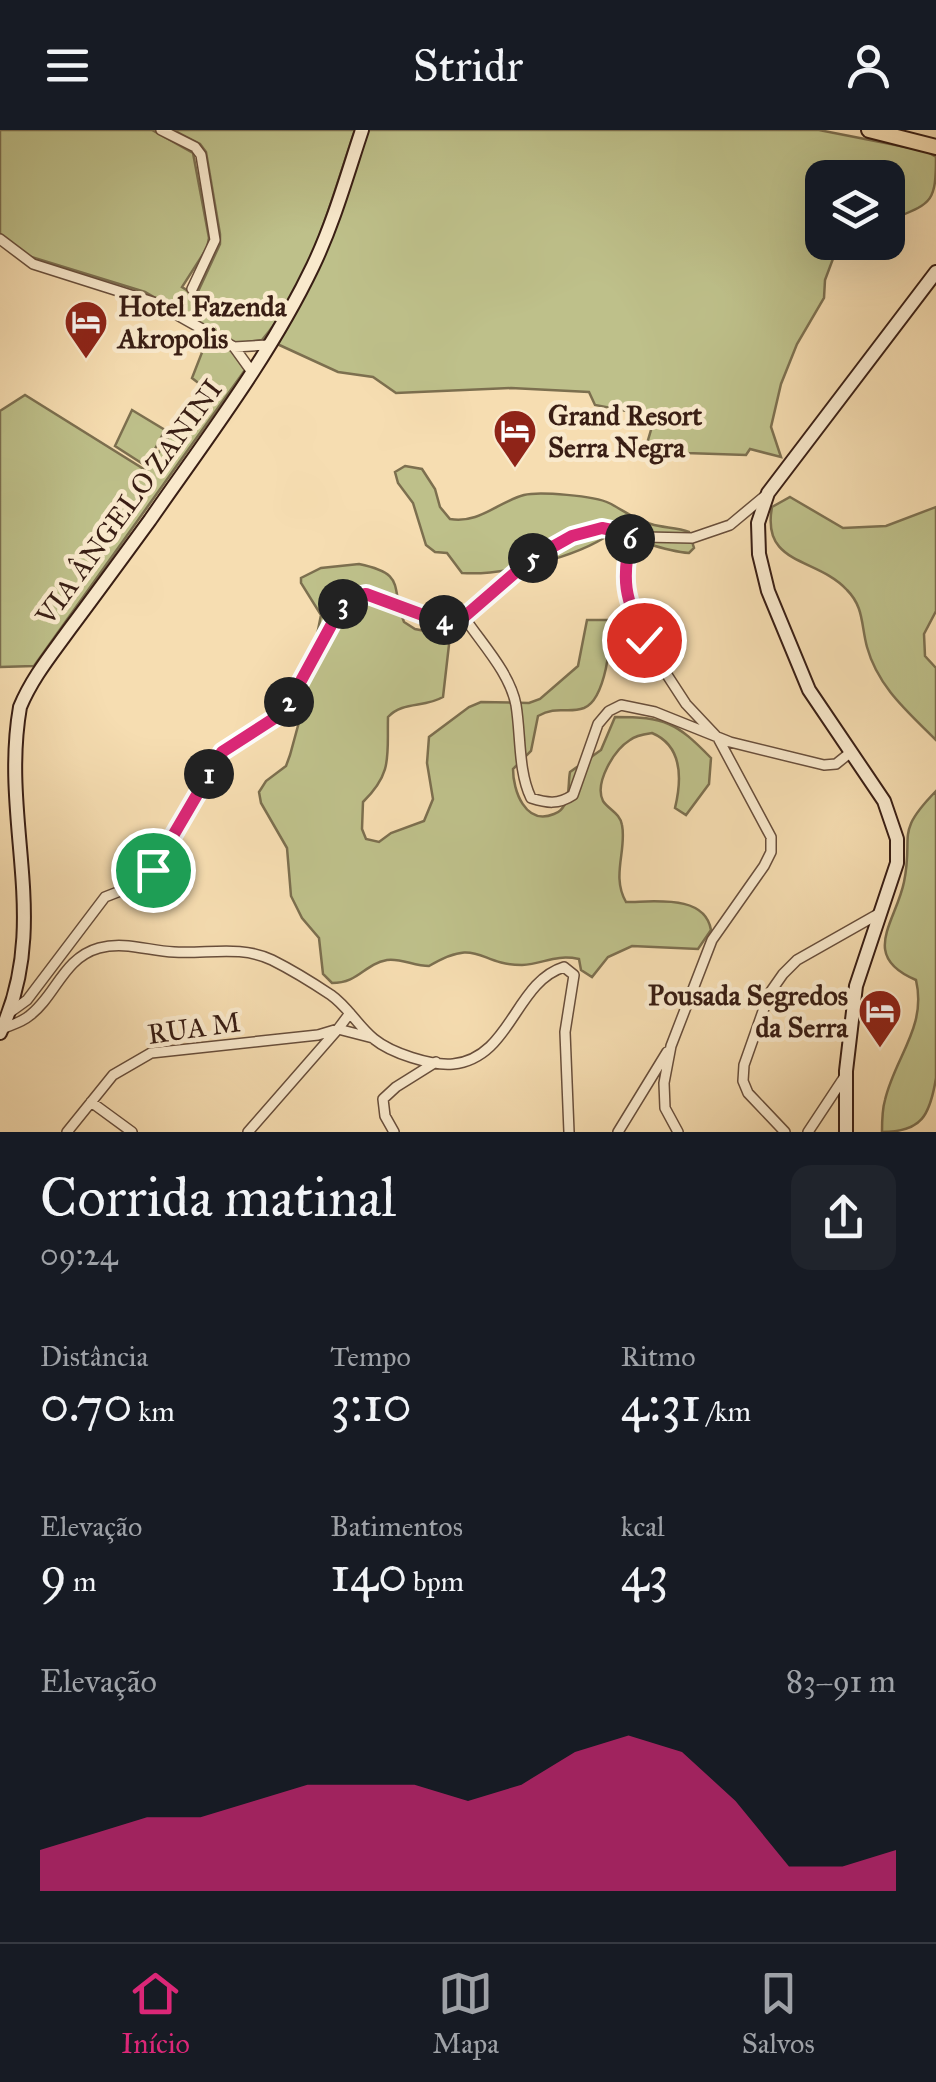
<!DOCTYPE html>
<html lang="pt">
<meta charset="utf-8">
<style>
:root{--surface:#171b24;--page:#20242c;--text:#f1f3f6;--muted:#9ea1a6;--line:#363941;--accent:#db2777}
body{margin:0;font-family:"IM FELL Great Primer",serif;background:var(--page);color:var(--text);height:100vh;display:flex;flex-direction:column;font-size:38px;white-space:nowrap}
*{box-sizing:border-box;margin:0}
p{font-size:32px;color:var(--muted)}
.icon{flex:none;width:55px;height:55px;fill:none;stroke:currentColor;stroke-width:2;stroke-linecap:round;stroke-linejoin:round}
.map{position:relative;height:1002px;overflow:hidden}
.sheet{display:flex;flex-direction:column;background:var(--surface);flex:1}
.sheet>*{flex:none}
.buttons{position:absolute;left:805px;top:30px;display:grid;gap:20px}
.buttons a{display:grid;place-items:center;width:100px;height:100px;border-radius:20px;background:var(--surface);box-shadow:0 10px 40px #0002;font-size:50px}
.pin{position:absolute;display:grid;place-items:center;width:85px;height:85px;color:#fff;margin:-42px;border:5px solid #fff;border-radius:50%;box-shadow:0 2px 10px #0007}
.km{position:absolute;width:50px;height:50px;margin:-25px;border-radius:50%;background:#222;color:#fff;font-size:28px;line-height:50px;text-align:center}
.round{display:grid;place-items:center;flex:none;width:105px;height:105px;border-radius:20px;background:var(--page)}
.summary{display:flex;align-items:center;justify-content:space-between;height:170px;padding:0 40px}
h1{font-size:55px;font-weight:600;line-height:75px}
.metrics{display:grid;grid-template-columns:repeat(3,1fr);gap:15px;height:170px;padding:10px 40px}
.metrics div{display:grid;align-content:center}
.metrics b{font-size:50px;font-weight:600}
.metrics small{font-size:28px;font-weight:400}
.metrics p{font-size:28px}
.chart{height:280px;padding:20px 40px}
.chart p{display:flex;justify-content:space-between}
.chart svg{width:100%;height:180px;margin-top:10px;fill:var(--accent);opacity:.7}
header{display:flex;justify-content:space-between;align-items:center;height:130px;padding:0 40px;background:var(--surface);font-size:45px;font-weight:600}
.tab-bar{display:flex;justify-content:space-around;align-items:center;height:140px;border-top:2px solid var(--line);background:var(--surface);font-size:28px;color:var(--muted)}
.tab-bar a{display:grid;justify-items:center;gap:5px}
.tab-bar .on{color:var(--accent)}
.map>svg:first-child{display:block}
.green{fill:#bec08a;stroke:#7c6f4f;stroke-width:2.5}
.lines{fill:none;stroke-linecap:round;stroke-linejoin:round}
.street-casing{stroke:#684e3b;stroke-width:12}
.secondary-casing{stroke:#391e14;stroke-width:16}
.primary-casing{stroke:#391e14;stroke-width:18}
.street{stroke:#f9e9cc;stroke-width:9}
.secondary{stroke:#f9e9cc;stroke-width:12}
.primary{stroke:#f6ddb1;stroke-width:14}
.route-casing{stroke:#fff;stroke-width:20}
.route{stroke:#db2777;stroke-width:12}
.labels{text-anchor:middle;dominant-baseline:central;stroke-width:9;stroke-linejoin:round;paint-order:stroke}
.poi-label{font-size:28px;font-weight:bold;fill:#391e14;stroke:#f9e9cc;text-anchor:start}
.street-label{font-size:28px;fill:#391e14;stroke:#f9e9cc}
</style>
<header><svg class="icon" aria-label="menu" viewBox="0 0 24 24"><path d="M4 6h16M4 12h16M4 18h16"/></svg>Stridr<svg class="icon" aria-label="person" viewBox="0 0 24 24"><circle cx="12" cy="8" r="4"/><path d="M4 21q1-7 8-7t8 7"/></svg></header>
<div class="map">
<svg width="936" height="1002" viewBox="0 0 936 1002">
<rect width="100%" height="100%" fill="#f6ddb1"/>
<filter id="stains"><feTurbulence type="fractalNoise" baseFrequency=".002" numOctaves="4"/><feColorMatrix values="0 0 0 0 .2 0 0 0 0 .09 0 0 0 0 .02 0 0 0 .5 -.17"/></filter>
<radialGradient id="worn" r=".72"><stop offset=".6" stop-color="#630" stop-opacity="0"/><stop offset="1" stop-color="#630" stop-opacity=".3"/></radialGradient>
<!-- green -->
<path class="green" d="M0,0H152L193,23L209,108L207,118L182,157L196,166L220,114V104L206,22L200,14L173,0H355C330,72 312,151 262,210L234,214L145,162L25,125L0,104Z
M366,0H819L926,21L936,27C936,75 931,73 888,91V48H822V112L856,113L834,126L825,150L824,168L797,214L781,254L771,297L781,327L750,319L746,325L686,323L646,317L653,293L637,283L595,275L589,262L511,258L396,263L373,247L338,242L275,213Z
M208,207L232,221L245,240L34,536L0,537V281L25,265L147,341L201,255L192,248Z
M132,280L165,300L146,336L115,316Z
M405,336L422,339L435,359L440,377L450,389C479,394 498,372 524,365C539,361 595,366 609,373C623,380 635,390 651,394C663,398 677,397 689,402L694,418L689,423C661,421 638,408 610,404C577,427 503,446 462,443L447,423L435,422L426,415L413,373L398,353L395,342Z
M790,367L843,398L886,396L936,377V481L924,504L925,526L936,538V610C908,582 878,557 867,517C861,495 864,477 847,460C817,427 761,436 772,377Z
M359,434C407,444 390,456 404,492L415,499L450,506L443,567C424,578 403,571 388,587C387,626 393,643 363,672L362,699L366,709L379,712L391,703L424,691L433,669L427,633L429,607L469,577L481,572L529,573L540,569L578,536L587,490H609C613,510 605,570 584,578C567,584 557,575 538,586L531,621L513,639C513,660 525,696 554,684C560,682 562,679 565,674C570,664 568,652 570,642L601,620L615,587C665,587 676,592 711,628L709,654L686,685L675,678C682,649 683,616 652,603C645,604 636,605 630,610C614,620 594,653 603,671C609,680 620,683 622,695C627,720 611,746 626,772C654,772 705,764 711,800L698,819L632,816L608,827L592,847L581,840L579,829C554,824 544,834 522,835C477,835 480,806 429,836C414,836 401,828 387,830C364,834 359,853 332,853L323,844L319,808L302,788L291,766L287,718L261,673L259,662L266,651L286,636L290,625L302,581V541L314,520L321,485L301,453V448L321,438Z
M936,661V948C930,985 922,1002 882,1002C882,992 882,980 885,970C895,927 927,897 916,850C859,826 896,792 904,752C914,703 894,704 936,661Z"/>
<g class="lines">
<defs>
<path id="street" d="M161,0L195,17L201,25L215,110L192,159
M0,109L33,134L156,173L234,217L252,242
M234,217L268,215
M631,404L623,444L628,472L645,511L686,574L718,608L771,707V722L764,736L712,810L671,916L664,953L665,978L678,1002
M464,487C482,514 510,543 516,575C521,605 518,641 531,668C547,673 558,675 573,665L598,594L609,581L621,575L655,582L730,612L824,635L836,634L851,622
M9,883L27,870L105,767L128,758L153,740L222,622L284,582L346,467L366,464L439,491L464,487L531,429L572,406L601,398L644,407L692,408L730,395L766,365
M2,899C11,895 22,892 29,886C56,866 63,828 99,818C125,811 149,821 174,822C208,824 241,815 272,830C292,840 313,853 331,865C348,877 358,896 374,909C391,923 431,936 453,934C511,928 515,852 564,837L574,845L565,902L569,1002
M91,972L132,1002
M67,1002L113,945L151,923L318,905L338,899L350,883
M248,1002L338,899L373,908
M394,1002L385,986L383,969L396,957L436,932
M618,1002L667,922
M785,1002L748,963L743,951L744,935L769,864L783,844L797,830L880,783
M808,1002L845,946"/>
<path id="secondary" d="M0,903C52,793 0,692 20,577C32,548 51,525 69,500C96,464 123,427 150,390C207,308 270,226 313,136C334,92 347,45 362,0
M846,1002V941L856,856L897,733V709L884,671L809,560L768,461L759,424L758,393L768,363L936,142"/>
<path id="primary" d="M869,0L936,17"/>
</defs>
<!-- street casing -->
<use href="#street" class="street-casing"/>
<!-- secondary casing -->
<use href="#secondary" class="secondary-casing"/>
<!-- primary casing -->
<use href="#primary" class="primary-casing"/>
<!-- street -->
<use href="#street" class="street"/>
<!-- secondary -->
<use href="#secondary" class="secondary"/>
<!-- primary -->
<use href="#primary" class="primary"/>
</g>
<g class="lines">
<defs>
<path id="route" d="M153,740L222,622L284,582L346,468L366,464L439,491L464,487L531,429L572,406L602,398L631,404C621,453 625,465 644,510"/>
</defs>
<!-- route casing -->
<use href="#route" class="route-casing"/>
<!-- route -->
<use href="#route" class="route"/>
</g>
<!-- icons -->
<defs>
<symbol id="hotel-pin" viewBox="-11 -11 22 30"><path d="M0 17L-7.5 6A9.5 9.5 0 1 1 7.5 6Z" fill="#8f2418" stroke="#f9e9cc"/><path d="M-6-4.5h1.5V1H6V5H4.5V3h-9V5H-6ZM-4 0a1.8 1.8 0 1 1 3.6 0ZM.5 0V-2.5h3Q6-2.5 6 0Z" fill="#fff"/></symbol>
</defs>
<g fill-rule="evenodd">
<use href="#hotel-pin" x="61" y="167" width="50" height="68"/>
<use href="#hotel-pin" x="490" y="276" width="50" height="68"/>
<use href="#hotel-pin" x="855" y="856" width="50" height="68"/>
</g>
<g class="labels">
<!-- poi labels -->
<g class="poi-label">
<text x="118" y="176">Hotel Fazenda<tspan x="118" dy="32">Akropolis</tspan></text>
<text x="548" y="285">Grand Resort<tspan x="548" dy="32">Serra Negra</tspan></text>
<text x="848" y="865" text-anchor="end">Pousada Segredos<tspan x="848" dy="32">da Serra</tspan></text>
</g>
<!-- street labels -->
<g class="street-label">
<text transform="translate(129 372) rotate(-54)">VIA ÂNGELO ZANINI</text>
<text transform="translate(194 898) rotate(-8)">RUA M</text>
</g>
</g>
<rect width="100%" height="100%" filter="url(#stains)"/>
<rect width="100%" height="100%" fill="url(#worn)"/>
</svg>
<div class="buttons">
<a><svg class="icon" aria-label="layers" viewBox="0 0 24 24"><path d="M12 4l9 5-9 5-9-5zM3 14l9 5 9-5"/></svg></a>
</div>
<div class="pin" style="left:153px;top:740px;background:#1e9e55"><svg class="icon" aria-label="arrive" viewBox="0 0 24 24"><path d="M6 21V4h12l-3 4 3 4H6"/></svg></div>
<div class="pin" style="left:644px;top:510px;background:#d93025"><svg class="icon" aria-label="check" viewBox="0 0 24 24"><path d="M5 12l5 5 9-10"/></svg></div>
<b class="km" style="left:209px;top:644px">1</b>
<b class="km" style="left:289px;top:572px">2</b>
<b class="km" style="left:343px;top:474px">3</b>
<b class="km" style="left:444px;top:490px">4</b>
<b class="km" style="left:533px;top:428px">5</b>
<b class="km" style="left:630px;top:409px">6</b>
</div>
<section class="sheet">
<div class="summary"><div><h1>Corrida matinal</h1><p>09:24</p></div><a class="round"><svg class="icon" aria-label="share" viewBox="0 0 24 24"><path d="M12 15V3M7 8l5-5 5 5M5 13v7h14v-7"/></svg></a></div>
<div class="metrics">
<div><p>Distância</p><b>0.70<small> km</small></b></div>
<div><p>Tempo</p><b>3:10</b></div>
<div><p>Ritmo</p><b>4:31<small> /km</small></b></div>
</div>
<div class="metrics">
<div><p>Elevação</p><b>9<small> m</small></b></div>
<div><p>Batimentos</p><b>140<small> bpm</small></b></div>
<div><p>kcal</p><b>43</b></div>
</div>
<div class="chart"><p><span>Elevação</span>83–91 m</p>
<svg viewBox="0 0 160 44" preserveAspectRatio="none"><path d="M0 44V34L10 30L20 26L30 26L40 22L50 18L60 18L70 18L80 22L90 18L100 10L110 6L120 10L130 22L140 38L150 38L160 34V44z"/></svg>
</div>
</section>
<nav class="tab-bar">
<a class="on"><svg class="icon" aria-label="home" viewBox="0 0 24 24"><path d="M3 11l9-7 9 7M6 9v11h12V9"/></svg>Início</a>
<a><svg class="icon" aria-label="map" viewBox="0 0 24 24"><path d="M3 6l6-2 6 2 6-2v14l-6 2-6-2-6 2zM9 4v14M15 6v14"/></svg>Mapa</a>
<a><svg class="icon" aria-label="saved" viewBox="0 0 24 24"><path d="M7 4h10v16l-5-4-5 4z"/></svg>Salvos</a>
</nav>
